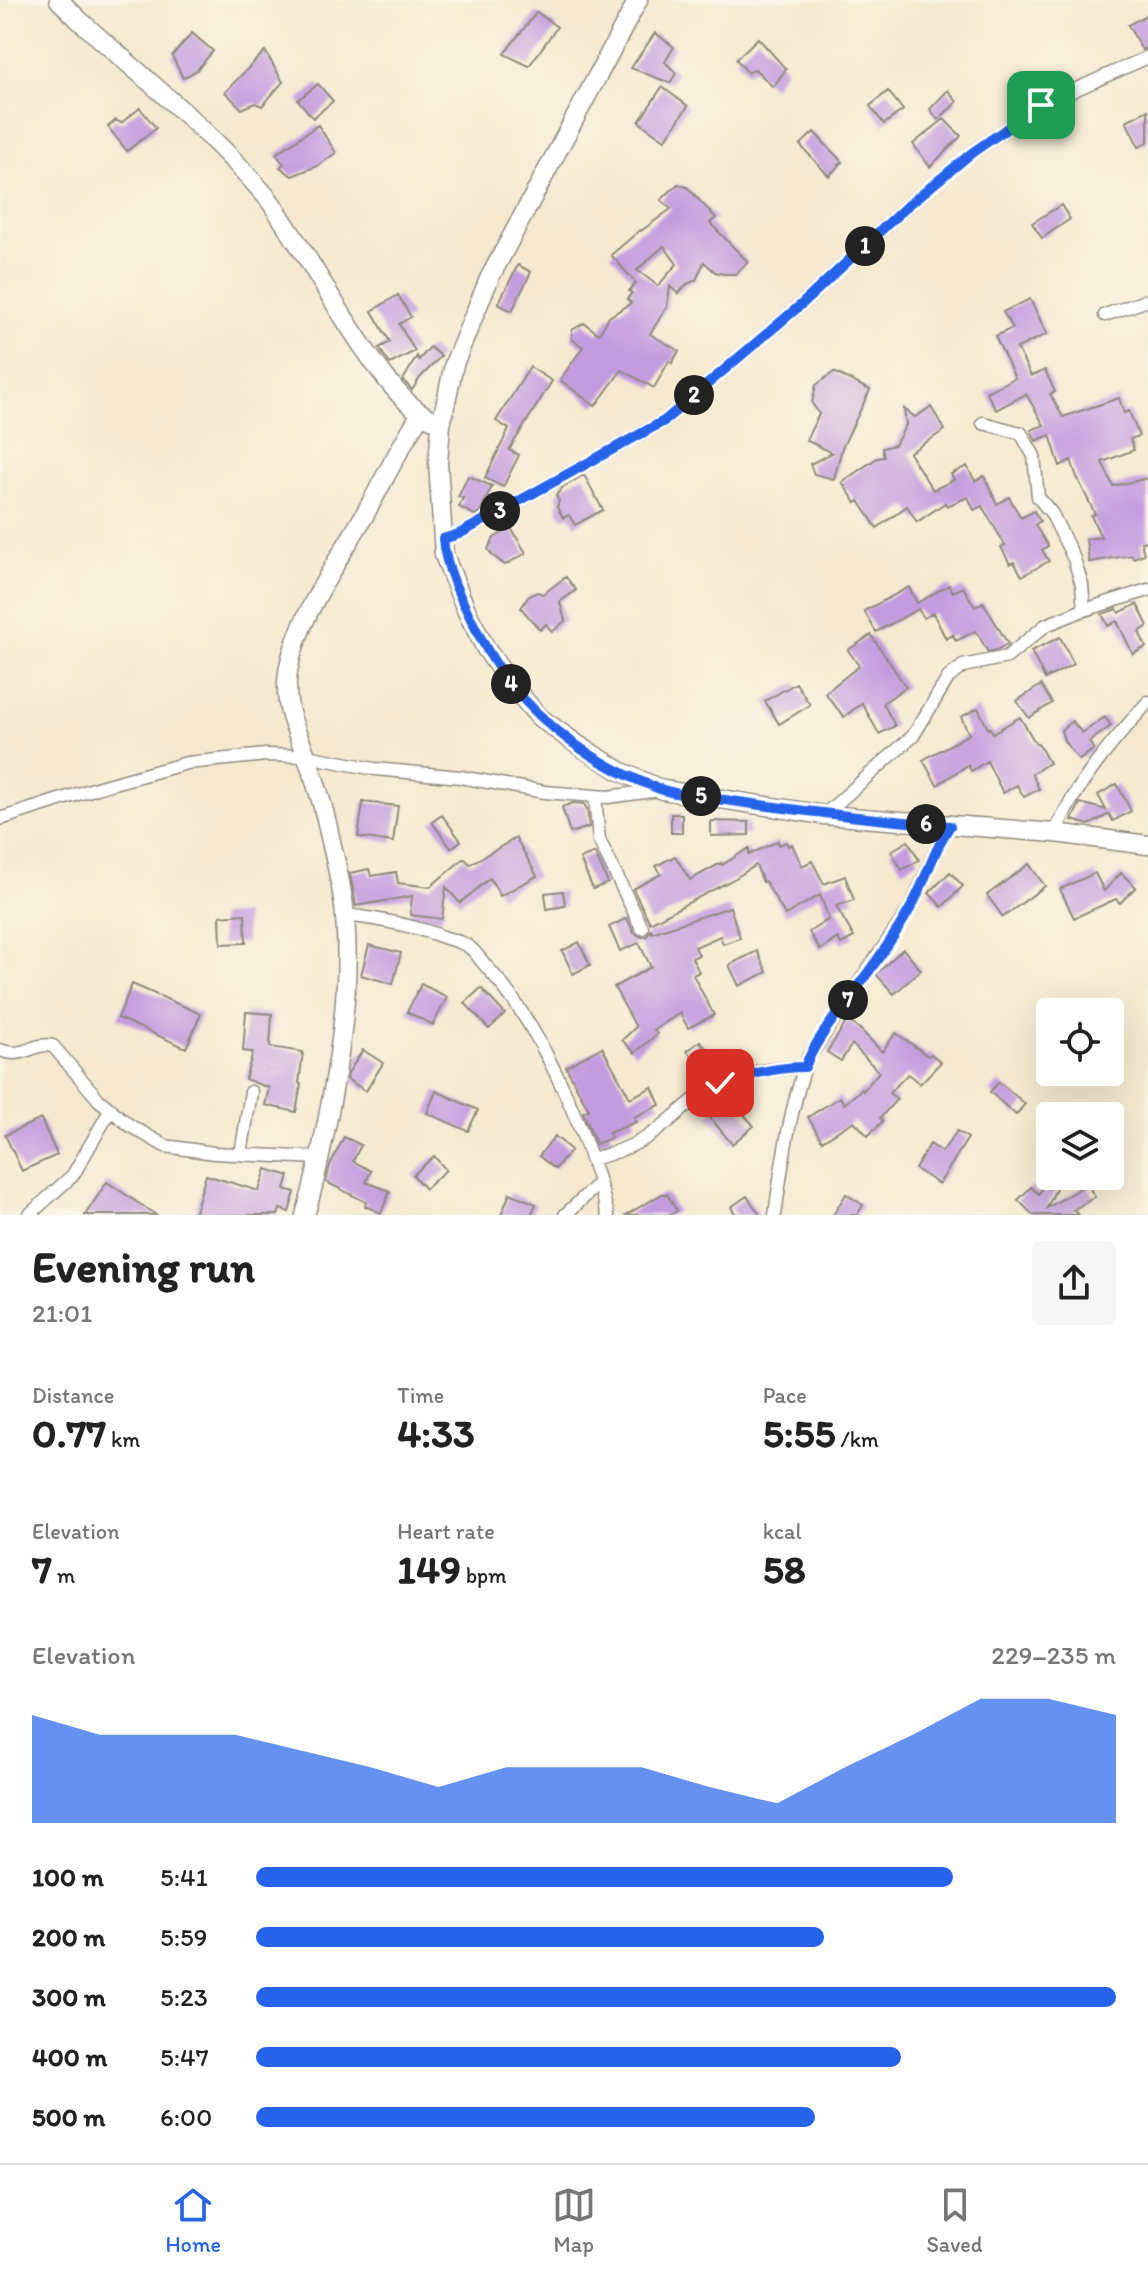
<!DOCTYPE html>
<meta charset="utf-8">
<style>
:root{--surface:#fff;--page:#f6f6f6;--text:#222;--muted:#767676;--line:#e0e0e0;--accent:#2563eb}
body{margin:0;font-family:Itim,sans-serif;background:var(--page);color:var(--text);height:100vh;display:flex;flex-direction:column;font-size:30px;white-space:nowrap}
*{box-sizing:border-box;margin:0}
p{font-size:26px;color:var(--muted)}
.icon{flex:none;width:44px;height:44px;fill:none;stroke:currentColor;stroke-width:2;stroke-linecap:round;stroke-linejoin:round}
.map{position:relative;height:1215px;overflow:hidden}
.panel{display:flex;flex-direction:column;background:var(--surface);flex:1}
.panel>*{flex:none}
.fabs{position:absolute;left:1036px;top:998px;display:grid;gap:16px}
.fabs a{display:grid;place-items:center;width:88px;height:88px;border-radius:8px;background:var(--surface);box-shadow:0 8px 32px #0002;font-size:40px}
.pin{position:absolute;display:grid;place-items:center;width:68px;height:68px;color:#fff;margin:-34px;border-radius:16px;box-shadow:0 4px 12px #0006}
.km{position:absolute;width:40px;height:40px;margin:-20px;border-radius:50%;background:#222;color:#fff;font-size:22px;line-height:40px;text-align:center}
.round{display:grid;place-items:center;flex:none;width:84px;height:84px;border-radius:8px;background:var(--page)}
.overview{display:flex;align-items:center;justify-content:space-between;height:136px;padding:0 32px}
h1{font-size:44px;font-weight:800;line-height:60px}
.stats{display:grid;grid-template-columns:repeat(3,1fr);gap:12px;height:136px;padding:8px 32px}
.stats div{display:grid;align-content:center}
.stats b{font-size:40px;font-weight:800}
.stats small{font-size:22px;font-weight:400}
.stats p{font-size:22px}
.chart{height:224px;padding:16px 32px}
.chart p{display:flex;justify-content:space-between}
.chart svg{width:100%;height:144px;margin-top:8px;fill:var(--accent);opacity:.7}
ul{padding:0 32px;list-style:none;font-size:26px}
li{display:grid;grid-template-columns:128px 96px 1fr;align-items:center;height:60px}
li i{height:20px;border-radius:10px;background:var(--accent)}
.dock{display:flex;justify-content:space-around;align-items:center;height:112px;border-top:2px solid var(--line);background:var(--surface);font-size:22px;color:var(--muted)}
.dock a{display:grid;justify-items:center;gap:4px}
.dock .selected{color:var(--accent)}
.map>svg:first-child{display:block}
.building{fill:#c39ce0;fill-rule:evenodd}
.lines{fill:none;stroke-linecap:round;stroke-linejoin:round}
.street-casing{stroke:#908a7e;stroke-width:15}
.secondary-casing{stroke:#908a7e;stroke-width:21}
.street{stroke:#fff;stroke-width:12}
.secondary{stroke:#fff;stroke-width:18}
.route-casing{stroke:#fff;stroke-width:16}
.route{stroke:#2563eb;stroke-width:10}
</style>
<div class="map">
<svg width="1148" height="1215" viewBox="0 0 1148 1215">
<rect width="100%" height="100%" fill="#fcf5e5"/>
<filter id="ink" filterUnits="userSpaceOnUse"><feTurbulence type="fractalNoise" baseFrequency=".0125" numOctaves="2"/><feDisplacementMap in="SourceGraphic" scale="16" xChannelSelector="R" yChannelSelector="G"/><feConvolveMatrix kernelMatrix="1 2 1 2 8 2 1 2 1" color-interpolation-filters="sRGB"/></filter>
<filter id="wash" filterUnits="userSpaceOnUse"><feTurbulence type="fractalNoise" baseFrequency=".006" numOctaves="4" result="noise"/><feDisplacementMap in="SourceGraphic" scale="32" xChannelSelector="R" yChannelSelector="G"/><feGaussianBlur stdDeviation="1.8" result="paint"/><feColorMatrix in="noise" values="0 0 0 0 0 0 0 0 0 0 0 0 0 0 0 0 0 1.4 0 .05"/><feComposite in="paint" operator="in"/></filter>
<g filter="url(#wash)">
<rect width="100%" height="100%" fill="#f6e9d0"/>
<g id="blocks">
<!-- building -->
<path class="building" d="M537,12L557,27L529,66L504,54Z
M1148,14V48L1142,50L1128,25Z
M192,33L213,51L197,70L183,78L172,56Z
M655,33L674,47L665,62L676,73L670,83L631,68Z
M758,38L786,69L773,87L755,69L748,73L736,59Z
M265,51L283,82L262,106L255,103L242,109L225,92Z
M318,84L333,101L313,118L298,100Z
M662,87L688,106L665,140L639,122Z
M948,90L957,102L938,120L930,109Z
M888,91L903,110L884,124L870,106Z
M140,108L156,128L127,151L108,127L116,120L121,123Z
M1148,110V142L1139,147L1126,121Z
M944,119L961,136L930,167L913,144Z
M318,125L336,153L317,166L292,176L280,167L284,164L276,154Z
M814,132L842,162L829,176L800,145Z
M678,184L687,187L716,218L710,223L748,262L736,274H723L715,272L704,262L696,280L687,284L678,294L670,286L667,307L650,334L679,351L672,363L669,361L654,388L622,370L595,406L560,380L583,347L572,339V330L584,323L599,334L609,317L631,303L627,299L632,293L629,291L636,283L611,255L640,230L641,231L671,209L661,200ZM664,246L677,264L658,286L637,270Z
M1061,205L1070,219L1042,238L1032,223Z
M518,265L531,272L512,311L498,304Z
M398,295L411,317L399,324L415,351L390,364L379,348L390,342L372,311Z
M1030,299L1047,334L1017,348L1031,376L1045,370L1055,392L1050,394L1063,417L1119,398L1124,413L1129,411L1139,436L1130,439L1134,450L1102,462L1113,486L1148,478V541L1141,542L1144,554L1133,558L1132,555L1089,562L1086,539L1101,537L1091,516L1095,514L1077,477L1071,460L1060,466L1050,435L1036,441L1031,430L1044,425L1026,394L996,410L986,392L1015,378L995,336L1013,328L1003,312Z
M430,347L441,356L420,378L412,390L403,380L417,356L419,360Z
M530,367L552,381L509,450L519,455L503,487L485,478L509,429L496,421Z
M834,372L870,390L842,448L834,479L814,474L810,464L832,453L806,440L819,414L812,403L816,385Z
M931,407L945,430L909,453L933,490L954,480L951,474L967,466L975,481L984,476L997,504L1009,497L1021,518L1034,511L1040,521L1035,525L1048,546L1042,550L1049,561L1022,576L1014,562L1010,564L1001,547L1005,545L982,506L974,510L968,497L947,506L945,503L917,522L907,506L877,528L859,501L856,503L842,482L877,458L884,457L882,448L895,445L906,425L904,409L915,417Z
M584,475L603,510L575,525L569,515L563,518L557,507L559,501L556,495L563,487Z
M468,476L492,486L480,512L475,515L459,507L463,498L458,497Z
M511,528L526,553L505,565L492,555L488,549L494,538Z
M566,577L576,590L560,602L565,621L552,632L546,624L540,630L521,608L528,597L537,592L543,594Z
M949,585L953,592L963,587L975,607L983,602L1008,644L997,650L988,652L976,631L956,641L953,635L946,639L933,613L924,618L918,609L876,632L864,611L909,587L917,603Z
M1137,604L1148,626L1139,632L1146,647L1133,654L1117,621L1108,626L1102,614L1117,609L1119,613Z
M871,635L906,687L883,703L895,726L879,734L862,703L844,717L825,693L859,666L848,650Z
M1060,637L1074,664L1045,679L1031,651Z
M796,683L810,705L779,724L765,701Z
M1041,685L1052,703L1029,718L1017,701Z
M978,708L988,729L990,728L993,733L1020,717L1036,744L1038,743L1049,763L1032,774L1039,789L1024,797L1017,785L1003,793L987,761L971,771L968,765L937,785L923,760L969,734L961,717Z
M1105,717L1111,726L1089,742L1094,749L1079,760L1064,741L1061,730L1072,721L1082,733Z
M1117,784L1131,811L1113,821L1109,814L1089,825L1072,820L1080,803L1106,810L1098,795Z
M363,802L398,806L393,842L358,837Z
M573,803L584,804L587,809L589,827L570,833L562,807Z
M671,814H682V833H671Z
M442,815L461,841L451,848L432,822Z
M711,821L749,822V835L711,836Z
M516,838L537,876L500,896L490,878L460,903L446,887L442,919L410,915L412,896L356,906L350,873L369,869L371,876L396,872L398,883L430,887L464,858L470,864Z
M778,841L779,845L786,842L788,846L792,844L802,866L812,861L824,884L845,876L854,900L836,906L854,937L841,944L838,938L820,950L809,932L829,919L820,895L785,915L765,881L763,882L756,865L734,879L650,923L633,889L661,874L656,866L675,856L690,880L721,863L722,865L749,848V855Z
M908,841L919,860L902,870L891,851Z
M595,853L608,883L593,889L580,859Z
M1029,864L1045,886L1003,917L987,895Z
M950,872L963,886L942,907L929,893Z
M1095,873L1104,891L1121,873L1136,887L1120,903L1116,899L1074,918L1060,889Z
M563,891L565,906L547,909L545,893Z
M730,907L740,938L723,944L720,936L695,947L699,955L692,958L699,972L693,975L714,1015L688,1028L680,1013L654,1030L657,1034L635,1053L622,1040L636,1027L614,987L651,967L639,943L620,951L609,927L627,918L634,933L642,937L647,936L651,930L652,933Z
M245,914L246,943L221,944L220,916Z
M579,942L590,965L573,974L562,951Z
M369,945L401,953L393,984L361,975Z
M903,949L921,970L894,994L876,974Z
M757,951L767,972L739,986L729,965Z
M132,984L201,1014L186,1048L118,1018Z
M421,984L447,997L433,1025L407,1012Z
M481,988L505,1014L489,1029L465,1003Z
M246,1012L272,1014L270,1047L303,1052L299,1083L301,1084L296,1112L265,1105L269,1088L245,1079L253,1052L243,1051Z
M847,1021L859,1028L882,1052L896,1033L928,1056L931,1054L941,1062L920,1084L908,1074L889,1093L897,1099L880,1118L883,1121L868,1136L854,1121L822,1141L808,1117L840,1097L844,1104L862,1089L863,1091L879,1072L852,1044L841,1061L827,1052Z
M700,1041L722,1068L709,1078L687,1051Z
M602,1047L630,1098L652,1087L660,1105L634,1117L636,1122L609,1133L611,1138L596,1144L583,1112L589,1110L566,1067Z
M363,1050L383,1063L366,1091L347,1079L348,1073Z
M999,1082L1025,1104L1016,1115L990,1092Z
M436,1091L478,1110L468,1131L427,1113Z
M729,1097L754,1126L732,1144L708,1115Z
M41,1119L57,1155L22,1171L5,1135Z
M957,1131L968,1138L939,1184L915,1169L930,1144L942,1152Z
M555,1136L571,1150L555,1169L539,1156Z
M344,1137L361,1145L353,1161L371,1171L366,1182L390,1191L381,1213L365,1206L366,1202L326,1182L330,1165Z
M434,1156L446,1170L425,1189L413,1175Z
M266,1169L289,1176L285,1189L295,1192L289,1212L280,1209L278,1215H194L206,1175L259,1191Z
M1047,1177L1059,1182L1047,1208L1087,1184L1095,1197L1073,1210L1079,1215H1033L1018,1200L1031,1187L1039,1194Z
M107,1182L156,1215H85Z
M510,1193L536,1204L531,1215H501Z
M662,1194H667L677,1211L670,1215H626Z
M846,1194L863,1205L857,1215H833Z
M747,1196L760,1215H736L731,1207Z"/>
</g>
</g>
<g filter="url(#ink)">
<use href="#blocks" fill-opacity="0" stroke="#908a7e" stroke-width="2"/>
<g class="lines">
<defs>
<path id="street" d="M1105,315L1148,300
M983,423L1021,433L1034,456L1038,497L1052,514L1074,559L1082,585L1084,610
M443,539L459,534L664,421L803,303L906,207L973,152L1041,105L1148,57
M595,796L599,840L642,928
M824,815L913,736L948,678L963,666L1007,657L1046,625L1081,611L1148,590
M0,819L103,786L187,763L266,755L307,756L375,769L460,777L545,792L608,797L660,790
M1055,833C1074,786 1114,740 1148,702
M345,915C380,919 413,925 446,938C453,940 463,942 469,947C475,951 480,959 485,965C541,1024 589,1137 608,1215
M0,1050C24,1060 34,1041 53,1046L99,1100L129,1125L165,1146L214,1153L320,1158
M241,1154L251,1092
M592,1159C617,1153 640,1144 660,1128C680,1113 697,1094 720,1083C744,1072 778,1068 805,1067
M29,1215L73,1175L111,1109
M565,1215L598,1184
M775,1215C782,1162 790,1108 808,1058L911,907L942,838L950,826"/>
<path id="secondary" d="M59,0L78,19C141,76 210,130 265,195C274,205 281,218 289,230C320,276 345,325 379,369C393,388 409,408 431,419
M638,0L489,279L454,364L441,425L438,463L444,555L467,612L486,649L511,684L539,717L578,745L620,771L663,790L824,815L1055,833L1148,845
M305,1215C314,1186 320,1157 326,1127C340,1058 351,987 345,917C343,887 334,856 328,828C323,804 315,780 307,758C297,730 286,715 287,683C289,630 339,560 365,514C384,480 400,446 421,414"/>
</defs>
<!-- street casing -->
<use href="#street" class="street-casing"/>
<!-- secondary casing -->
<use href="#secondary" class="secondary-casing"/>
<!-- street -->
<use href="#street" class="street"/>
<!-- secondary -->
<use href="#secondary" class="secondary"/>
</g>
</g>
<g class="lines" filter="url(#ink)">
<defs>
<path id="route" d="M720,1083C748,1075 776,1067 805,1067C815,1041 835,1017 851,995C872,968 893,939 910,909C926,882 932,852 950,826C879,820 809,812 739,802C715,798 683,797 660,789C585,762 515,707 479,635C464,605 446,572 443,539L459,534L664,421L803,303L906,207L973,152L1041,105"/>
</defs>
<!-- route casing -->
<use href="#route" class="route-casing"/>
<!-- route -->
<use href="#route" class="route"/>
</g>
</svg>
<div class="fabs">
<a><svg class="icon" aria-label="locate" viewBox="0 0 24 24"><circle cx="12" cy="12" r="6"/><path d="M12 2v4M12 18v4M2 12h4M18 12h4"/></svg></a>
<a><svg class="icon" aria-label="layers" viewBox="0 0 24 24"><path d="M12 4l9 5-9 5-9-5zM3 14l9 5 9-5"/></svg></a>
</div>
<div class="pin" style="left:1041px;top:105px;background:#1e9e55"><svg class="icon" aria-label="arrive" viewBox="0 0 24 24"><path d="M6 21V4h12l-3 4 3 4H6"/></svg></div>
<div class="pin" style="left:720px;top:1083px;background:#d93025"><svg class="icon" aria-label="check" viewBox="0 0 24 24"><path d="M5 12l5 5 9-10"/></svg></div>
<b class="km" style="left:865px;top:246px">1</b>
<b class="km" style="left:694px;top:395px">2</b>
<b class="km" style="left:500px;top:511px">3</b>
<b class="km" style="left:511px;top:684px">4</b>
<b class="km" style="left:701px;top:796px">5</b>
<b class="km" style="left:926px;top:824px">6</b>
<b class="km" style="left:848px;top:1000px">7</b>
</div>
<section class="panel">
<div class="overview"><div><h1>Evening run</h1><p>21:01</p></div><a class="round"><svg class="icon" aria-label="share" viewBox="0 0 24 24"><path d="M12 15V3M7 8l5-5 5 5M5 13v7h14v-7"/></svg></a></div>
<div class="stats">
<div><p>Distance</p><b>0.77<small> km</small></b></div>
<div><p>Time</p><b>4:33</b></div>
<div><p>Pace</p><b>5:55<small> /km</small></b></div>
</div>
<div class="stats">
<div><p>Elevation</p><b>7<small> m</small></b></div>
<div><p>Heart rate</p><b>149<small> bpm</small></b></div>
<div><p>kcal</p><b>58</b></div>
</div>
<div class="chart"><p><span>Elevation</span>229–235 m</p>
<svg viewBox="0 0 160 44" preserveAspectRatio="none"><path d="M0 44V11L10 17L20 17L30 17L40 22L50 27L60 33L70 27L80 27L90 27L100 33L110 38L120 27L130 17L140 6L150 6L160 11V44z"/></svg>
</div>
<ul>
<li><b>100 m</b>5:41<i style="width:81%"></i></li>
<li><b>200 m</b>5:59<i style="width:66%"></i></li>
<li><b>300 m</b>5:23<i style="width:100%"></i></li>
<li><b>400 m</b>5:47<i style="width:75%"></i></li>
<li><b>500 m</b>6:00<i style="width:65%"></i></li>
</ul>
</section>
<nav class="dock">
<a class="selected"><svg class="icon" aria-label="home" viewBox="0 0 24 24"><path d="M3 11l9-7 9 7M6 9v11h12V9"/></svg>Home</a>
<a><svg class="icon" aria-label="map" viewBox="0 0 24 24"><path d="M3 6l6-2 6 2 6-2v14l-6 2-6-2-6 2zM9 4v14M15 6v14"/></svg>Map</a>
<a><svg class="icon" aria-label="saved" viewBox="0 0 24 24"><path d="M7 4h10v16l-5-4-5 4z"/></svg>Saved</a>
</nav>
